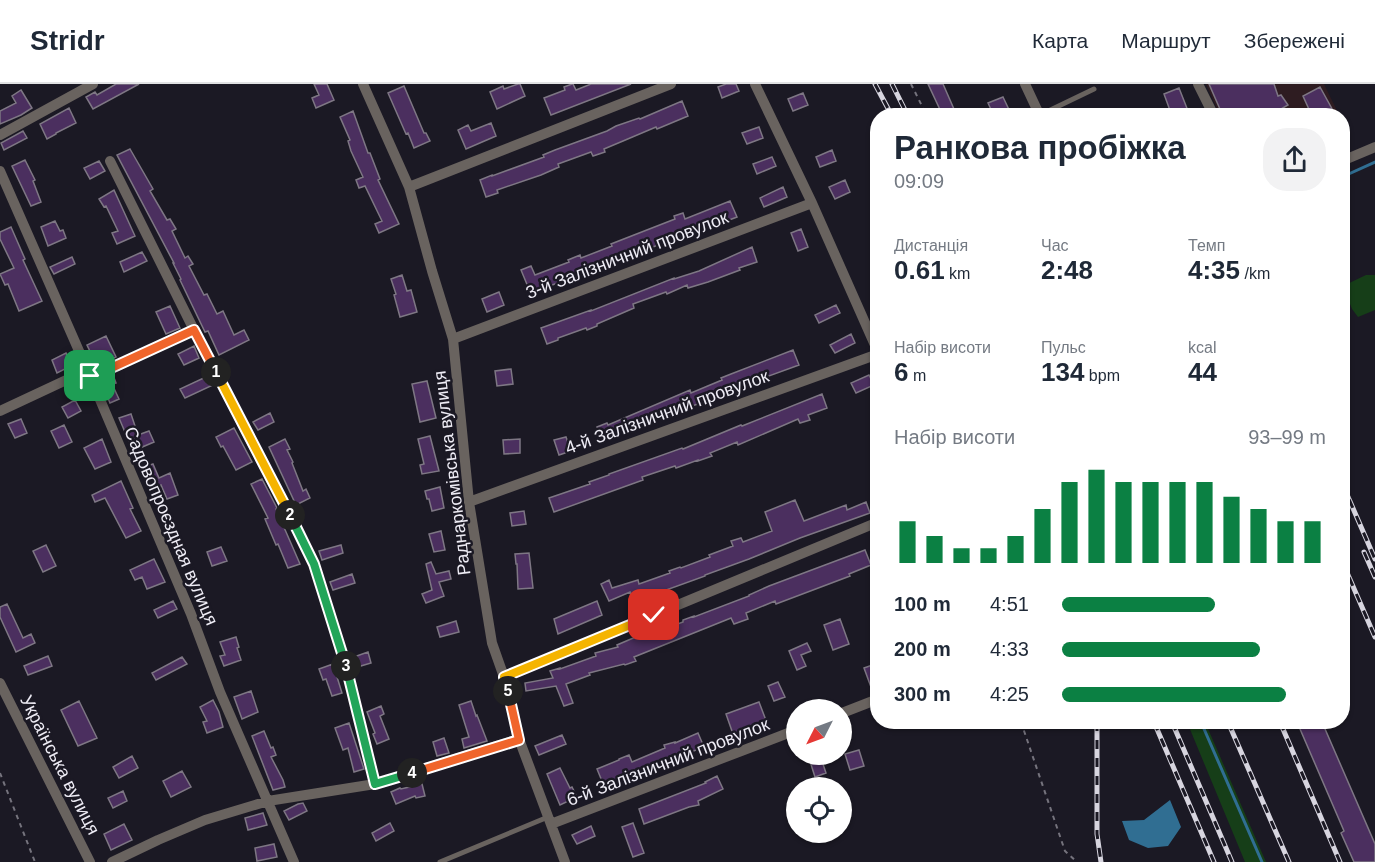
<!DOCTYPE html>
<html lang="uk">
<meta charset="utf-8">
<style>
:root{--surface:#fff;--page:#f2f2f3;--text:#1f2937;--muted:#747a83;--line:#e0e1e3;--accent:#0b8043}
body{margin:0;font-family:Helvetica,sans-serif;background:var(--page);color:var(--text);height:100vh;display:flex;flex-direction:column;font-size:22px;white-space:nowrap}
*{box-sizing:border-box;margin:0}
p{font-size:20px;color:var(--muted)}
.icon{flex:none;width:33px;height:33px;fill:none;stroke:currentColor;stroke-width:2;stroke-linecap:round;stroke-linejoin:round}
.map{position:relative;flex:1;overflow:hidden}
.panel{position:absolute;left:870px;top:24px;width:480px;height:621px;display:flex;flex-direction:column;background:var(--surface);border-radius:24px;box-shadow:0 2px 4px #0004}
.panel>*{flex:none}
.needle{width:39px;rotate:228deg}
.buttons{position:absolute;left:786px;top:615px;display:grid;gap:12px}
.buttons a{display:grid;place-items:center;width:66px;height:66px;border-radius:50%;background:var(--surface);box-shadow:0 2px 4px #0004;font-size:30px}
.pin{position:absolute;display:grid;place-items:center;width:51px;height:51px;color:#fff;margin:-26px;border-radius:12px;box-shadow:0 3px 9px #0006}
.km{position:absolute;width:30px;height:30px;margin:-15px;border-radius:50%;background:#222;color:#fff;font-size:16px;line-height:30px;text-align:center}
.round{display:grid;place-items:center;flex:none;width:63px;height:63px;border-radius:24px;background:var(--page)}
.headline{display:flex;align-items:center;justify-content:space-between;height:102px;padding:0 24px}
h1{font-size:33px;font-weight:700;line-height:45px}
.stats{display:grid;grid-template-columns:repeat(3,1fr);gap:9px;height:102px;padding:6px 24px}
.stats div{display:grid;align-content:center}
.stats b{font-size:26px;font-weight:700}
.stats small{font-size:16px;font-weight:400}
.stats p{font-size:16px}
.chart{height:168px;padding:12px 24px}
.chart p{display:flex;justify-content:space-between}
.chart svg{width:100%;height:108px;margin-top:6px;stroke:var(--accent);stroke-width:6}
ul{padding:0 24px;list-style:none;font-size:20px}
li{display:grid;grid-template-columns:96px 72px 1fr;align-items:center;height:45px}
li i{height:15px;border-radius:8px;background:var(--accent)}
header{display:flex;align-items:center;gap:36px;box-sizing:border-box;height:84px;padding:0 30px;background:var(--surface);border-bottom:2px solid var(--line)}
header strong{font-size:28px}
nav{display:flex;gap:33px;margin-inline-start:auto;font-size:21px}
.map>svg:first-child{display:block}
.industrial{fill:#2e1c21}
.green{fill:#163e18}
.water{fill:#306e92}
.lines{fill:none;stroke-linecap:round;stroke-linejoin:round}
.stream{stroke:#306e92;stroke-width:3}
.building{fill:#4b2f5f;stroke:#7e7784;stroke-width:1.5}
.path{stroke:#75737d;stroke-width:2;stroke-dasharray:4.5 4.5;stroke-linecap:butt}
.service{stroke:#69635f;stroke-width:5}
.minor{stroke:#69635f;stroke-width:10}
.rail-casing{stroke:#d7d5df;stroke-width:5}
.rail{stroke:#1b1924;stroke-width:3;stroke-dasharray:9;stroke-linecap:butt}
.split-1-casing{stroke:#fff;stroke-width:12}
.split-2-casing{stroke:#fff;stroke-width:12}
.split-3-casing{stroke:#fff;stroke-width:12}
.split-4-casing{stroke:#fff;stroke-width:12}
.split-5-casing{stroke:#fff;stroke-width:12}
.split-6-casing{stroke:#fff;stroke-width:12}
.split-1{stroke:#f0652b;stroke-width:8}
.split-2{stroke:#f5b400;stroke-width:8}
.split-3{stroke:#22a559;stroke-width:8}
.split-4{stroke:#22a559;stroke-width:8}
.split-5{stroke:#f0652b;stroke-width:8}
.split-6{stroke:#f5b400;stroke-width:8}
.labels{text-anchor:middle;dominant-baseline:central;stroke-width:5;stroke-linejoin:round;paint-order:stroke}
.street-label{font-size:18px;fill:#eeecf5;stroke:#1b1924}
</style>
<header>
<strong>Stridr</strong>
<nav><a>Карта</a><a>Маршрут</a><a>Збережені</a></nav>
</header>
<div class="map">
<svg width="1375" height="778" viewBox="0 0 1375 778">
<rect width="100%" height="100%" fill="#1b1924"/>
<!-- industrial -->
<path class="industrial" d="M1206,0H1324L1339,31H1220Z"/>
<!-- green -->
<path class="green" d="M1366,191H1375V226L1358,233L1352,225L1343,202Z
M1187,638H1205L1266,778H1245Z"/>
<!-- water -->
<path class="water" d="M1170,716L1181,743L1168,762L1148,764L1129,756L1122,737L1144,736Z"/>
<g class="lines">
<!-- stream -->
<path class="stream" d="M1342,93L1375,78
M1201,638L1262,778"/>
</g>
<!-- building -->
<path class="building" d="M116,0H139L93,25L86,13L95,8L97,11Z
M314,0H327L334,16L316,24L312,14L319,11Z
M518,0H520L525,12L497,25L490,8L503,2L504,5Z
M572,0H573L576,6L591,0H631L551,31L544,14L565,6L564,3Z
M726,0H736L739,7L722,14L718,3Z
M928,0H943L957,32H943Z
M1209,0H1274L1278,12L1281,11L1288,21L1269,32H1223Z
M404,2L424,49H426L430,57L414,64L408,49L406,50L388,9Z
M1320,3L1336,32H1312L1303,12Z
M1179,4L1190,32H1172L1164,10Z
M21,6L32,24L21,31L0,40V27L16,19L12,12Z
M803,9L808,21L793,27L788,15Z
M1003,13L1012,32H994L988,19Z
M682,17L688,32L657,45L656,43L623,57L604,65L605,68L593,72L591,68L558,80L559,83L541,91L497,106L498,109L486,113L480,96L492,91V92L544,73L543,71L555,66L607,47L616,42L639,34L640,35Z
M69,24L76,39L56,49V50L47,55L40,40Z
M353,27L368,69H370L380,95L378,96L399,140L379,149L375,140L382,137L365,102L359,104L356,96L363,93L351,67L348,57L350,56L340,33Z
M491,39L496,52L466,65L458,46L468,41L471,47Z
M759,43L763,54L747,60L742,49Z
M23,47L27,54L4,66L1,59Z
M130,65L153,105L150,107L167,136L170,135L176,145L172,147L185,174L188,172L193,180L189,182L204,211L207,210L217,230L223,227L234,251L244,246L249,256L219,271L208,247L205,248L180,196L181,195L173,179H174L117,71Z
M832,66L836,77L820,83L816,73Z
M772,73L776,82L757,90L753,80Z
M25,76L35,96L33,97L41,118L31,122L12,82Z
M99,77L105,87L90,95L84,84Z
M845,96L850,108L835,115L829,103Z
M783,103L787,113L764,123L760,114Z
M114,106L135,152L117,160L112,149L118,147L106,122L104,123L99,115Z
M730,117L737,133L724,138L723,136L691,150L660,160L606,183L552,201L531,210L521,186L531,182L535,191L569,178L568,176L580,171L581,174L612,162L611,160L675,135L674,132L683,129L685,135Z
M55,137L60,147L63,146L66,154L48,162L41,143Z
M11,143L25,175L23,176L42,217L19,227L8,200L5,201L0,190L14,184L0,155V148Z
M801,145L808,163L798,167L791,149Z
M752,163L757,178L739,184L740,186L708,198L688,204L687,201L667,210L666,208L633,220L634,224L597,240V242L587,246L586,244L558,254V256L547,260L541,244L591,226V227L674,194V195L699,187Z
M142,168L147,177L124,188L120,178Z
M72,173L75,180L54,190L50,183Z
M402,191L407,207L411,206L417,228L400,233L394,211L396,210L391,195Z
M499,208L504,221L487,228L482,215Z
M836,221L840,229L819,239L815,231Z
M170,222L180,244L166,250L156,228Z
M851,250L855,259L835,269L830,261Z
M106,252L116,273L97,282L87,261Z
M194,262L199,274L184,281L178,270Z
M793,266L799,281L769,292L768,291L707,317L686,324L685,323L624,349L602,356L597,343L607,339L608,341L690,306L691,309L722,296L721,294L731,290Z
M66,269L71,282L57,289L52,276Z
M511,285L513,300L497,302L495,287Z
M113,291L116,299L112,300L119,315L110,319L101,297Z
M869,291L874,301L856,309L851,299Z
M208,292L213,301L185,314L180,305Z
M427,297L436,334L420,338L412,300Z
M822,310L827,324L808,331L810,336L800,339L798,335L738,361L737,358L710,369L712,372L698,377V376L676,384L675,382L642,393L643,396L554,428L549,414L590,400L589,398L609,391V390L682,364L683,365L741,341L742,342Z
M75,316L81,327L68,334L62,323Z
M270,329L274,338L258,346L253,338Z
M131,330L138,351L149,347L154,358L133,367L119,334Z
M21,335L27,349L15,354L8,340Z
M64,341L72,358L59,364L51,347Z
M234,344L252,378L236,386L223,362L221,363L216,353Z
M430,352L439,387L422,390L420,381L424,380L418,355Z
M566,353L571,367L559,371L554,356Z
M102,355L111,378L95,385L84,364Z
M285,355L290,365L287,366L293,378L292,379L303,407L306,405L310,414L296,421L269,363Z
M520,355V369L504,370L503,356Z
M153,380L159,394L170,389L178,411L167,415L161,401L151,405L142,384Z
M262,395L277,424L276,425L300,480L288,484L278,460L276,461L265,435L268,434L251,400Z
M121,397L133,424L130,425L141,447L126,454L105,414L95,418L92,411Z
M440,403L444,424L432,427L429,415H427L425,407Z
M795,416L804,437L846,421L847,426L866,418L870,429L800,454L749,475L705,491V492L644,514V516L634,519L630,508L609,517L601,500L609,496L612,504L638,496L639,500L670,489L669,487L680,483L681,484L710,473L709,471L733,462L731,457L741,454L743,458L772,447L765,428Z
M524,427L526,440L512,442L510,429Z
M441,447L445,466L434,468L429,450Z
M46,461L56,482L43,488L33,467Z
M341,461L343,469L322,476L319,467Z
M221,463L227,477L212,482L207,468Z
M865,466L871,481L849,490L850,492L776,520L775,517L746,529L748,535L734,540L731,534L634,573L636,577L625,581L624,580L589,589L590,591L566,600L573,619L564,622L556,602L526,607L525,599L553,594L550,587L560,584V585L596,572L595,569L618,563L617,561L638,552L648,549L649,551L683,538V536L694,532V533L749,512V511L769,502Z
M529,469L533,504L518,505L517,480H516L515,470Z
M154,475L165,498L147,505L142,493L135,496L130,486Z
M431,478L436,490L449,487L451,495L439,498L444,512L426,519L422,510L432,506L426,480Z
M352,490L355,499L333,506L330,498Z
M173,517L177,525L158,534L154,526Z
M597,517L602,531L558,550L554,535Z
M7,520L23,554L31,550L35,559L16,568L0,533V523Z
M840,535L849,560L833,566L824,541Z
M456,537L459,548L440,553L437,543Z
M236,553L239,563L237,564L241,576L224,582L220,572L225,571L220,558Z
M807,559L811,567L801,571L806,582L797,586L789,567Z
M368,568L371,579L354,584L351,574Z
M48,572L52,582L28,591L24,582Z
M182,573L187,580L156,596L152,589Z
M878,579V601L871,603L864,584Z
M333,580L342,609L332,612L326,595L323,596L319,585Z
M778,598L785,613L774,617L768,602Z
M251,607L258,628L242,635L234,613Z
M213,616L219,628L223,643L207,649L203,638L207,637L200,623Z
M79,617L97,654L78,662L61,626Z
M471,617L476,632L477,631L487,657L464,664L462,655L469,653L459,621Z
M759,618L767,639L733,650L726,630Z
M381,622L384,630L380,632L389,655L377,660L373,650L375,649L367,628Z
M1297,638H1322L1375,760V778H1354L1341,749L1344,747Z
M349,639L364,685L354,688L348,664L343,666L335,644Z
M264,647L271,664L273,663L276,671L271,673L283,696L285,703L273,706L252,652Z
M698,649L704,663L659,680L660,681L648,686V685L604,702L597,685L619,676V675L629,671L632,678L665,664L664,661L675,658V659Z
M562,651L566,660L539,671L535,662Z
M444,654L449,669L437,672L433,658Z
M859,666L864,682L850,686L845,670Z
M820,671L826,689L815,693L809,674Z
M132,672L138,684L119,694L113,683Z
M560,684L570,704L572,703L577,713L560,721L547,690Z
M182,687L191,703L171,713L163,697Z
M717,692L723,705L698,717L699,721L689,723L644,740L639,725L706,699L705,698Z
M422,700L425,712L416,714L415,712L396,720L391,708L400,704L401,705Z
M123,707L127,717L113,724L108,714Z
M303,719L307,727L289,736L284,727L298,720Z
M263,729L267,741L248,746L245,734Z
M390,739L394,747L376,757L372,749Z
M633,739L644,769L633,773L622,743Z
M124,740L132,756L111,766L104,750Z
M591,742L595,752L577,760L572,751Z
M274,760L277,773L257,777L255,764Z"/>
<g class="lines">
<!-- path -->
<path class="path" d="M911,0L927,32
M1021,638L1065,767L1077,778
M0,689L35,778"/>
<!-- service -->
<path class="service" d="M1040,31L1094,5
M440,778L548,733"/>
<!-- minor -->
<path class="minor" d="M363,0L409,103L432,187L453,255L469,418L492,559L504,593L519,655L565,778
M755,0L812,119L878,268
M1025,0L1040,32
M1198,0L1214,32
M0,51L93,0
M110,77L194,246L314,480L349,594L375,700
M1342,77L1375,63
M0,87L90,292L191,530L220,608L294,778
M409,103L671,0
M453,255L812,119
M0,327L77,291L90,292L98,290L194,246
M469,418L878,270
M504,593L878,438
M0,599L90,778
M842,629L878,615
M551,740L796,646
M112,778L158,756L205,736L268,717L375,700L519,655"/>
<defs>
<path id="rail" d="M875,0L892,32
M892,0L908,32
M1342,399L1375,475
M1364,468L1375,493
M1342,477L1375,553
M1097,638V750L1101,778
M1154,638L1214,778
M1172,638L1232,778
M1228,638L1289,778
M1280,638L1340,778"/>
</defs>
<!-- rail casing -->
<use href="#rail" class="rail-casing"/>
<!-- rail -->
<use href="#rail" class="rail"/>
</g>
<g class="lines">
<defs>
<path id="split-1" d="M90,292L98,290L194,246L216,288"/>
<path id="split-2" d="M216,288L290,431"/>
<path id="split-3" d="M290,431L314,480L346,582"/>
<path id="split-4" d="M346,582L375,700L412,689"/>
<path id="split-5" d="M412,689L519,656L508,607"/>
<path id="split-6" d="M508,607L504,593L654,531"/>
</defs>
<!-- split-1 casing -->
<use href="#split-1" class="split-1-casing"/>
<!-- split-2 casing -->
<use href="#split-2" class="split-2-casing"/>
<!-- split-3 casing -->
<use href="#split-3" class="split-3-casing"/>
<!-- split-4 casing -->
<use href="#split-4" class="split-4-casing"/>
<!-- split-5 casing -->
<use href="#split-5" class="split-5-casing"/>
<!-- split-6 casing -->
<use href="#split-6" class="split-6-casing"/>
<!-- split-1 -->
<use href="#split-1" class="split-1"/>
<!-- split-2 -->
<use href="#split-2" class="split-2"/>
<!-- split-3 -->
<use href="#split-3" class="split-3"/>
<!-- split-4 -->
<use href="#split-4" class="split-4"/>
<!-- split-5 -->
<use href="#split-5" class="split-5"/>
<!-- split-6 -->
<use href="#split-6" class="split-6"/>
</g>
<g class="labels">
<!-- street labels -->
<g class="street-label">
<text transform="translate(627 171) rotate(-21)">3-й Залізничний провулок</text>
<text transform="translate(667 328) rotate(-20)">4-й Залізничний провулок</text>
<text transform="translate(452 389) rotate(-97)">Раднаркомівська вулиця</text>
<text transform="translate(171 442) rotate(67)">Садовопроєздная вулиця</text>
<text transform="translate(668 678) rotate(-21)">6-й Залізничний провулок</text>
<text transform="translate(60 681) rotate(63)">Українська вулиця</text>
</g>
</g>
</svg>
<div class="buttons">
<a><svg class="needle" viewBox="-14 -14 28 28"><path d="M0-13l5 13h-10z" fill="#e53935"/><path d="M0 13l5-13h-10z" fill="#747a83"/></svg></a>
<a><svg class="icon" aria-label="locate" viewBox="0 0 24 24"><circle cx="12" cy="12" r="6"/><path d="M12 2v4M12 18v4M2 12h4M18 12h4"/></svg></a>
</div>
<div class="pin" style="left:90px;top:292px;background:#1e9e55"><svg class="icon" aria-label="arrive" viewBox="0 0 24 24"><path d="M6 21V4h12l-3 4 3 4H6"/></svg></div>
<div class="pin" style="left:654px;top:531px;background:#d93025"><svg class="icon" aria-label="check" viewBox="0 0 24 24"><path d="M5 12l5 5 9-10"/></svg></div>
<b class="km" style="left:216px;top:288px">1</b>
<b class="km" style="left:290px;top:431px">2</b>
<b class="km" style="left:346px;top:582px">3</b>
<b class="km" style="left:412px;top:689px">4</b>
<b class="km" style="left:508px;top:607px">5</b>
<section class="panel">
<div class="headline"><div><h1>Ранкова пробіжка</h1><p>09:09</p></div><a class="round"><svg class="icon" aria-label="share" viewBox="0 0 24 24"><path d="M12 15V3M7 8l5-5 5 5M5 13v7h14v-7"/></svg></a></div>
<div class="stats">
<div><p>Дистанція</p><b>0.61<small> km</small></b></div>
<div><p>Час</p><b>2:48</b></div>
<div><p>Темп</p><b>4:35<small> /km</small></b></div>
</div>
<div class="stats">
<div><p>Набір висоти</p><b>6<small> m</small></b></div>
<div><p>Пульс</p><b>134<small> bpm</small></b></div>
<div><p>kcal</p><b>44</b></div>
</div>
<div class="chart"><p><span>Набір висоти</span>93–99 m</p>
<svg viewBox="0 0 160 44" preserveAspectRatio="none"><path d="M5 44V27M15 44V33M25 44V38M35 44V38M45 44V33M55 44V22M65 44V11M75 44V6M85 44V11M95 44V11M105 44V11M115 44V11M125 44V17M135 44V22M145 44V27M155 44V27"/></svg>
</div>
<ul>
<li><b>100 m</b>4:51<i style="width:58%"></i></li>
<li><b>200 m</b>4:33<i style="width:75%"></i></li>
<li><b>300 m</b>4:25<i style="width:85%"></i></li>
</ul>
</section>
</div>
